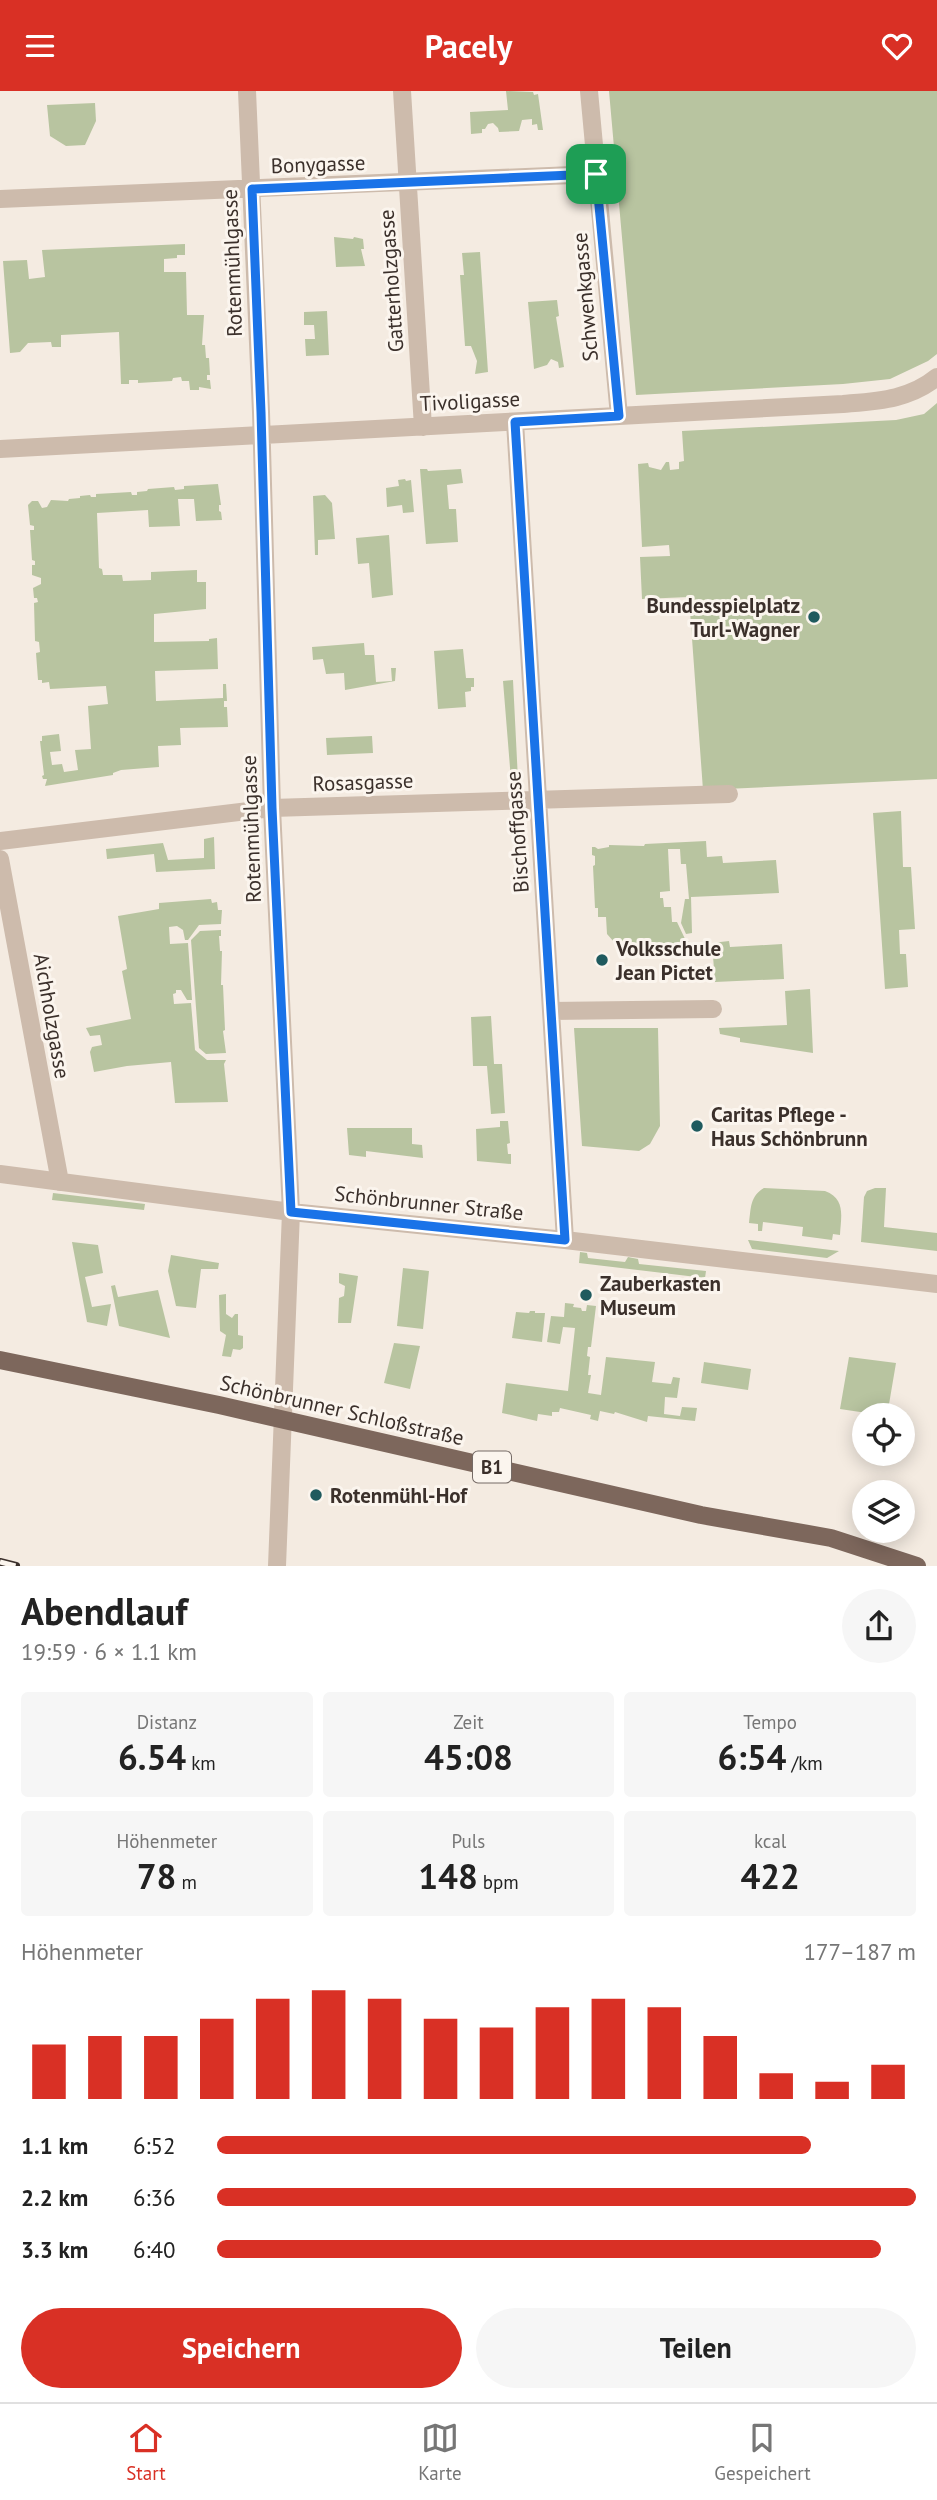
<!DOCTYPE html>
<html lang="de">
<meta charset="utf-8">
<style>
:root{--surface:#fff;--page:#f6f6f6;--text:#222;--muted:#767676;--line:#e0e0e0;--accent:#d93025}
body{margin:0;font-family:"PT Sans",sans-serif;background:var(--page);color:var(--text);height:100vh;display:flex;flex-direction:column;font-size:26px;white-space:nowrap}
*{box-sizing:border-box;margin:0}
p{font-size:23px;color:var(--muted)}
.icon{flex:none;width:38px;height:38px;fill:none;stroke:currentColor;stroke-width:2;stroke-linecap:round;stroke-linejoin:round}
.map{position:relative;height:1475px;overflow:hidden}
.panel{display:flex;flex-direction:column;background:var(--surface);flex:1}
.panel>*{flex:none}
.tools{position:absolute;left:852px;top:1312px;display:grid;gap:14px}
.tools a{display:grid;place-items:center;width:63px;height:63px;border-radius:50%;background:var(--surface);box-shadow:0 4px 18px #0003;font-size:35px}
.pin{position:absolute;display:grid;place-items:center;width:60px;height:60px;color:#fff;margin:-30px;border-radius:14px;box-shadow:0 4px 10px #0006}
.round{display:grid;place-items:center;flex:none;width:74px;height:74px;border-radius:37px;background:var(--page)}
.summary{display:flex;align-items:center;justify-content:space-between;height:119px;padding:0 21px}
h1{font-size:38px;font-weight:700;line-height:52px}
.metrics{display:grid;grid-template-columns:repeat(3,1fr);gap:10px;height:119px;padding:7px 21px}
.metrics div{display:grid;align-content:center;border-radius:7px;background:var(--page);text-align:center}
.metrics b{font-size:35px;font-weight:700}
.metrics small{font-size:19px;font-weight:400}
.metrics p{font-size:19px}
.chart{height:196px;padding:14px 21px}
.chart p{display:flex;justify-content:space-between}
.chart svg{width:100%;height:126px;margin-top:7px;stroke:var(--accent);stroke-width:6}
.primary-button{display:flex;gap:14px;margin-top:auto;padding:14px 21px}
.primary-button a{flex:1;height:80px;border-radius:42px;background:var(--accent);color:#fff;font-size:28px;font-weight:700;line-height:80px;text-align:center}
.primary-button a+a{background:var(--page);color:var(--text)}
ul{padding:0 21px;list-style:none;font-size:23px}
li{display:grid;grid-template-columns:112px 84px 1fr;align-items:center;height:52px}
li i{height:18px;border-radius:9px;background:var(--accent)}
header{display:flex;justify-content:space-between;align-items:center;height:91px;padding:0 21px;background:var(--accent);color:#fff;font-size:32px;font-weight:700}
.dock{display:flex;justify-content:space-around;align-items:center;height:98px;border-top:2px solid var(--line);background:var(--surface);font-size:19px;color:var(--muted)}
.dock a{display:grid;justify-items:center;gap:4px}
.dock .on{color:var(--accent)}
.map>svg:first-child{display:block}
.green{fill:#b8c4a0}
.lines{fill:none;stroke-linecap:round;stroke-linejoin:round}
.minor{stroke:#cdbbac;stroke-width:18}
.major{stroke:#7d675c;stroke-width:18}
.rail-casing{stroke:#3b302b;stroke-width:8}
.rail{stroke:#fbf5ee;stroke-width:5;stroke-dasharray:16;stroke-linecap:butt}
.route-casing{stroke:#fff;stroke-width:14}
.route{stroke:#1a73e8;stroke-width:9}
.poi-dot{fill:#1f5a5e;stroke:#fbf5ee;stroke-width:2.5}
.labels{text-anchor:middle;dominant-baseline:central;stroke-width:6;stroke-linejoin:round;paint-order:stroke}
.shield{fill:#fbf5ee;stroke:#756b66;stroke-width:2}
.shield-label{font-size:19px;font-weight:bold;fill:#3b302b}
.street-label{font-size:21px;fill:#3b302b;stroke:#fbf5ee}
.poi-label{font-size:21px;font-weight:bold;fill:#3b302b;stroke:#fbf5ee;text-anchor:start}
</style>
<header><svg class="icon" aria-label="menu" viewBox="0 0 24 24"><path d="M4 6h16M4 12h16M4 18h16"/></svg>Pacely<svg class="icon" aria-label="heart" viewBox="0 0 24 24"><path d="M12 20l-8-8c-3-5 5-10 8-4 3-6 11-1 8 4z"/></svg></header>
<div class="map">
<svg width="937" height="1475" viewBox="0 0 937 1475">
<rect width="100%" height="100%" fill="#f4ebe1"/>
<!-- green -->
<path class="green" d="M506,0L533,1L534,4L538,3L543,39H538L537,33L532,34V28L522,29L519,40L499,41L498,37L493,32L488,33L485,38H482V42L471,43L470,21L508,19Z
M609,0H937V263L928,270L890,288L843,293L636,304Z
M95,12L96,30L85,54L66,55L50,45L47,14Z
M334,146L353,148L354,146L363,148L364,158H361L365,175L336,176Z
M185,153V164H177V167L164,168V181H186L187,224H204L202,254H205L206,267H209L210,284H207V289H210L211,298L199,296V299H190L189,290H182L181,286L173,287L172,290L138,292V289H129V293H121L119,241L61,244V256H52L51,251L28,252L20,261L10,262L3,170L27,169L29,188L45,186L42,159Z
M480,161L488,281L475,283L477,270L471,255H465L460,184H464L462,162Z
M557,209L559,225L556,226L564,276L559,277L558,271L551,268L547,274L534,278L528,211Z
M327,220L329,264L306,265L305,248H315L314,234H304V221Z
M937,312V688L703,699L689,506L642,508L640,466L670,465L669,454L642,456L638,373L648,372L649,376L661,379L666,371H669L670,379L679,378V371L684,370L682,340L896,329L924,323Z
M420,378H427L428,380L461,378L463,392L447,394L449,418H456L458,451L426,453Z
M405,388L406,390L411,389L414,421L403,422L402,414L387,416L386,397L399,395L398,389Z
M218,393L221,414H219V420L221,421L222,429L196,430L194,408H178L180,435L149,436L148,419L97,422L99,477L102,478L103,484H122L123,490L151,489V481L197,479V491H206V518L154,523V551L209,550V548L217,547L218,578L155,580L156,610L223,607V593H226L227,610H224V616H227L228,636L180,637L181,654L158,655L159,676L121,679L113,682V684L45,695L47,688H43L42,685L44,684L40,650H42V645L59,643L61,660L50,661L52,674L62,673L64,681L78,679L75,659L91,658L88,615L108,613L106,595L50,598L49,591L42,592V589H38L36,562L40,561L39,551L35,550L34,512L38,511L37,507H34L33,497L41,493V487L32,484V474H35V470L32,469L30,439H34V435L30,434L28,414L32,410H38L42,417L47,416L51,409L68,410L69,408L80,407V405L90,404L91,406H96V403L131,401L132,404H137V401L147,400L148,398L174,396L175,399L184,398V395Z
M325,404L332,412L335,448L318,449V464H315L313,405Z
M389,444L393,504L372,507L369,472L358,473L356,447Z
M364,552L365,564H374L376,591L392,590L391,577H396L395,590L345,599L344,582L326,583L323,568L313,569L312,556Z
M463,558L466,587H474V596H471V600L465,601L466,616L438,618L434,560Z
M513,589L518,689H511L503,590Z
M372,645L373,662L327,664L326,647Z
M901,720L903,776H911L915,838L899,839L900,863H906L908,896L885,898L873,722Z
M214,746L215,778L156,781L154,763L107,768L106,758L163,752L168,769L204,767V748Z
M706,750L707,766L722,765L723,772L776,769L779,802L691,806L692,842L686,843L681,832L685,808H689L686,773H681L680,758H668L670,800L660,801V807H663L664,816H671L672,831H677L686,850H689L690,860H674L673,853L635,854V858L621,859L607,843L606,826H598V817H595L593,775L595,774V765L592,764V756H595L598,758L609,756V754L644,755L645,753Z
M211,808L212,812L217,811L218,819H222L221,833L199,834L188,849H185L183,839L177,835L169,836L170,853L188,852L192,909H187L181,899H176V902L173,903L174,913L191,912L195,959L207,969H226L224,973L228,1011L175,1012L171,971L127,975L94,981L90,961L92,956L102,954L100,944L90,945L86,937L131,928L122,880L127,878L118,825L159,818V812Z
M221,839V845H219L220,860H222L221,894H223L225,939L223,940L226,962L206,963L199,957L191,849L200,840Z
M729,850L730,856L782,853L784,888L715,891L712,852Z
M810,898L813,962L740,951V947L720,943L719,937L787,934L785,900Z
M491,925L494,973H502L505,1022L491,1023L487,975H473L471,926Z
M574,937H658L660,1035L650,1053L639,1060L582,1055Z
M500,1030H508L510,1052L507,1053L508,1063H511V1073L477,1070L476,1038L500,1036Z
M347,1037H412V1053L422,1054L423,1067L366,1060V1066L349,1064Z
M764,1097L825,1100C846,1108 841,1125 840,1144L833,1143L832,1149L802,1145L803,1136L763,1131L762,1140H758V1133L749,1132C751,1117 750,1105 764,1097Z
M875,1097H886L884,1136L937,1142V1160L861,1151L864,1106L867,1100Z
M53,1102L145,1113L144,1119L52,1109Z
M748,1149H749L839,1160L827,1167L752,1158Z
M72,1151L98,1154L103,1182L85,1186L92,1216L111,1213L107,1235L87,1231Z
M580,1161L587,1162L588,1167L625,1171L628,1166L638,1168L639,1173L706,1180L705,1187L579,1172Z
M171,1164L219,1172L218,1178H201L196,1217L176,1215L168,1180Z
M403,1177L429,1180L423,1238L397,1235Z
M339,1182L358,1185L351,1232H338L339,1207L344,1205L345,1195L339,1192Z
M115,1194L118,1206L158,1199L170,1247L119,1235L111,1195Z
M226,1203V1223L232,1227L235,1223H238V1244L243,1245V1257L240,1259L233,1258L231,1266L222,1265L226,1244L220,1240L219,1204Z
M565,1212L574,1213L573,1216L581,1217L582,1220H586L587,1214L596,1215L591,1256H588L587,1265L590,1266L588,1284H591L588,1302L601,1304L606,1266L655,1271L652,1291L671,1293L673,1286L680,1287L677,1307L665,1306L664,1323L680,1325L682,1316L697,1317L695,1330L648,1325L647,1331L615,1321L614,1323L600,1320L598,1330L590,1328L591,1324L560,1317L559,1321H552V1325L538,1323L537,1330L502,1322L506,1292L568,1300L575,1237L563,1236L560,1253L547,1251L551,1225L564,1226Z
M530,1220H535V1222H545L542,1251L512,1247L516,1221L529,1222Z
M394,1252L420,1255L410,1298L384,1292Z
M849,1266L896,1272L887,1325L840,1318Z
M704,1271L751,1278L748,1299L701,1292Z"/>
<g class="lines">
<!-- minor -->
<path class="minor" d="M247,0L261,321L272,717L291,1121L277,1475
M402,0L423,336
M589,0L619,325
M0,108L596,83
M515,331L565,1149
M0,358L843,313C877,310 909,309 937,286
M0,750L272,717L729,703
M0,768L60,1091
M551,920L713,918
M0,1083L291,1121L565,1149L937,1193"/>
<!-- major -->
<path class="major" d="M0,1269L219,1314L701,1424L831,1447L917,1475"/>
<defs>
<path id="rail" d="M0,1471L16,1475"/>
</defs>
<!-- rail casing -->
<use href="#rail" class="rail-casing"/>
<!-- rail -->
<use href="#rail" class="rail"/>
</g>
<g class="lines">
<defs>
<path id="route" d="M596,83L619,325L515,331L565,1149L291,1121L272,717L261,321L252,98Z"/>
</defs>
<!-- route casing -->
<use href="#route" class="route-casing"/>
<!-- route -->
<use href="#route" class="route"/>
</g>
<!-- markers -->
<g class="poi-dot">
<circle cx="814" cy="526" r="7"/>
<circle cx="602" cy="869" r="7"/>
<circle cx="697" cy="1035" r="7"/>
<circle cx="586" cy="1204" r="7"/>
<circle cx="316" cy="1404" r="7"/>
</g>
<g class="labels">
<!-- shield labels -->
<rect class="shield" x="473" y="1360.5" width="38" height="31" rx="5"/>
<g class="shield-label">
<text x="492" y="1376">B1</text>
</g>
<!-- street labels -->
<g class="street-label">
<text transform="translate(318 73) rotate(-2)">Bonygasse</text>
<text transform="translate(232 172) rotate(-92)">Rotenmühlgasse</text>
<text transform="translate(391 190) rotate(-94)">Gatterholzgasse</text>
<text transform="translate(585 206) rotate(-95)">Schwenkgasse</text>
<text transform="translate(470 310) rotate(-3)">Tivoligasse</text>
<text transform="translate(363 691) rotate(-2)">Rosasgasse</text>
<text transform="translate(251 738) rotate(-92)">Rotenmühlgasse</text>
<text transform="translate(517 741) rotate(-94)">Bischoffgasse</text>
<text transform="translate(52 925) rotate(80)">Aichholzgasse</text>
<text transform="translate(429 1112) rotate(6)">Schönbrunner Straße</text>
<text transform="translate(342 1319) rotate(13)">Schönbrunner Schloßstraße</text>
</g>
<!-- poi labels -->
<g class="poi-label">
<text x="800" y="514" text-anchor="end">Bundesspielplatz<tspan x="800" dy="24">Turl-Wagner</tspan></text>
<text x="616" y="857">Volksschule<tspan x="616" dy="24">Jean Pictet</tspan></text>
<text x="711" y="1023">Caritas Pflege -<tspan x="711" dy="24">Haus Schönbrunn</tspan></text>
<text x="600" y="1192">Zauberkasten<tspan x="600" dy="24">Museum</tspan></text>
<text x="330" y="1404">Rotenmühl-Hof</text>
</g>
</g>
</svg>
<div class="tools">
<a><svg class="icon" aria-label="locate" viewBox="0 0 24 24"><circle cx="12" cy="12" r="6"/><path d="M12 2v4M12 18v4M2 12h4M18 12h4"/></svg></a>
<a><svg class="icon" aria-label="layers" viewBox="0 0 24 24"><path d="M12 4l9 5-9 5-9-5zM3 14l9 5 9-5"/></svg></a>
</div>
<div class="pin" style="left:596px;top:83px;background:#1e9e55"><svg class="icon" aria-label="arrive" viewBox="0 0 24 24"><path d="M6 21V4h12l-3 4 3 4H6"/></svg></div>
</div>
<section class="panel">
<div class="summary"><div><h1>Abendlauf</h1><p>19:59 · 6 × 1.1 km</p></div><a class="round"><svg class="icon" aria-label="share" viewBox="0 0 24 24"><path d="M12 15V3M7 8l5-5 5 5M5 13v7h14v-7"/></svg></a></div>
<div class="metrics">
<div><p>Distanz</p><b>6.54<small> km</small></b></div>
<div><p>Zeit</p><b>45:08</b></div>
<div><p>Tempo</p><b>6:54<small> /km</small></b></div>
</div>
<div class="metrics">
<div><p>Höhenmeter</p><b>78<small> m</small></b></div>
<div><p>Puls</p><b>148<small> bpm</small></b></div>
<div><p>kcal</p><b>422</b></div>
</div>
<div class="chart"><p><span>Höhenmeter</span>177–187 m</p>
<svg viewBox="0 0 160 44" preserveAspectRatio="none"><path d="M5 44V25M15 44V22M25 44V22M35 44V16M45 44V9M55 44V6M65 44V9M75 44V16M85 44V19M95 44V12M105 44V9M115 44V12M125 44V22M135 44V35M145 44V38M155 44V32"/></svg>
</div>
<ul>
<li><b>1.1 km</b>6:52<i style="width:85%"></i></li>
<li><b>2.2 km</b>6:36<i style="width:100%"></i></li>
<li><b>3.3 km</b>6:40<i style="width:95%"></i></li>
</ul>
<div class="primary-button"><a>Speichern</a><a>Teilen</a></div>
</section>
<nav class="dock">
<a class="on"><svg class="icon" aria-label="home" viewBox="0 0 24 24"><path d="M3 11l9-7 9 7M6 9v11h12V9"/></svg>Start</a>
<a><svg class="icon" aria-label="map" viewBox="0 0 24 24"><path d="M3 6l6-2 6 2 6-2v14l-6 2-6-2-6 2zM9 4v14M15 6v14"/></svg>Karte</a>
<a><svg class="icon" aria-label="saved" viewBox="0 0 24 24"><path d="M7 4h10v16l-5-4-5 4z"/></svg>Gespeichert</a>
</nav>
